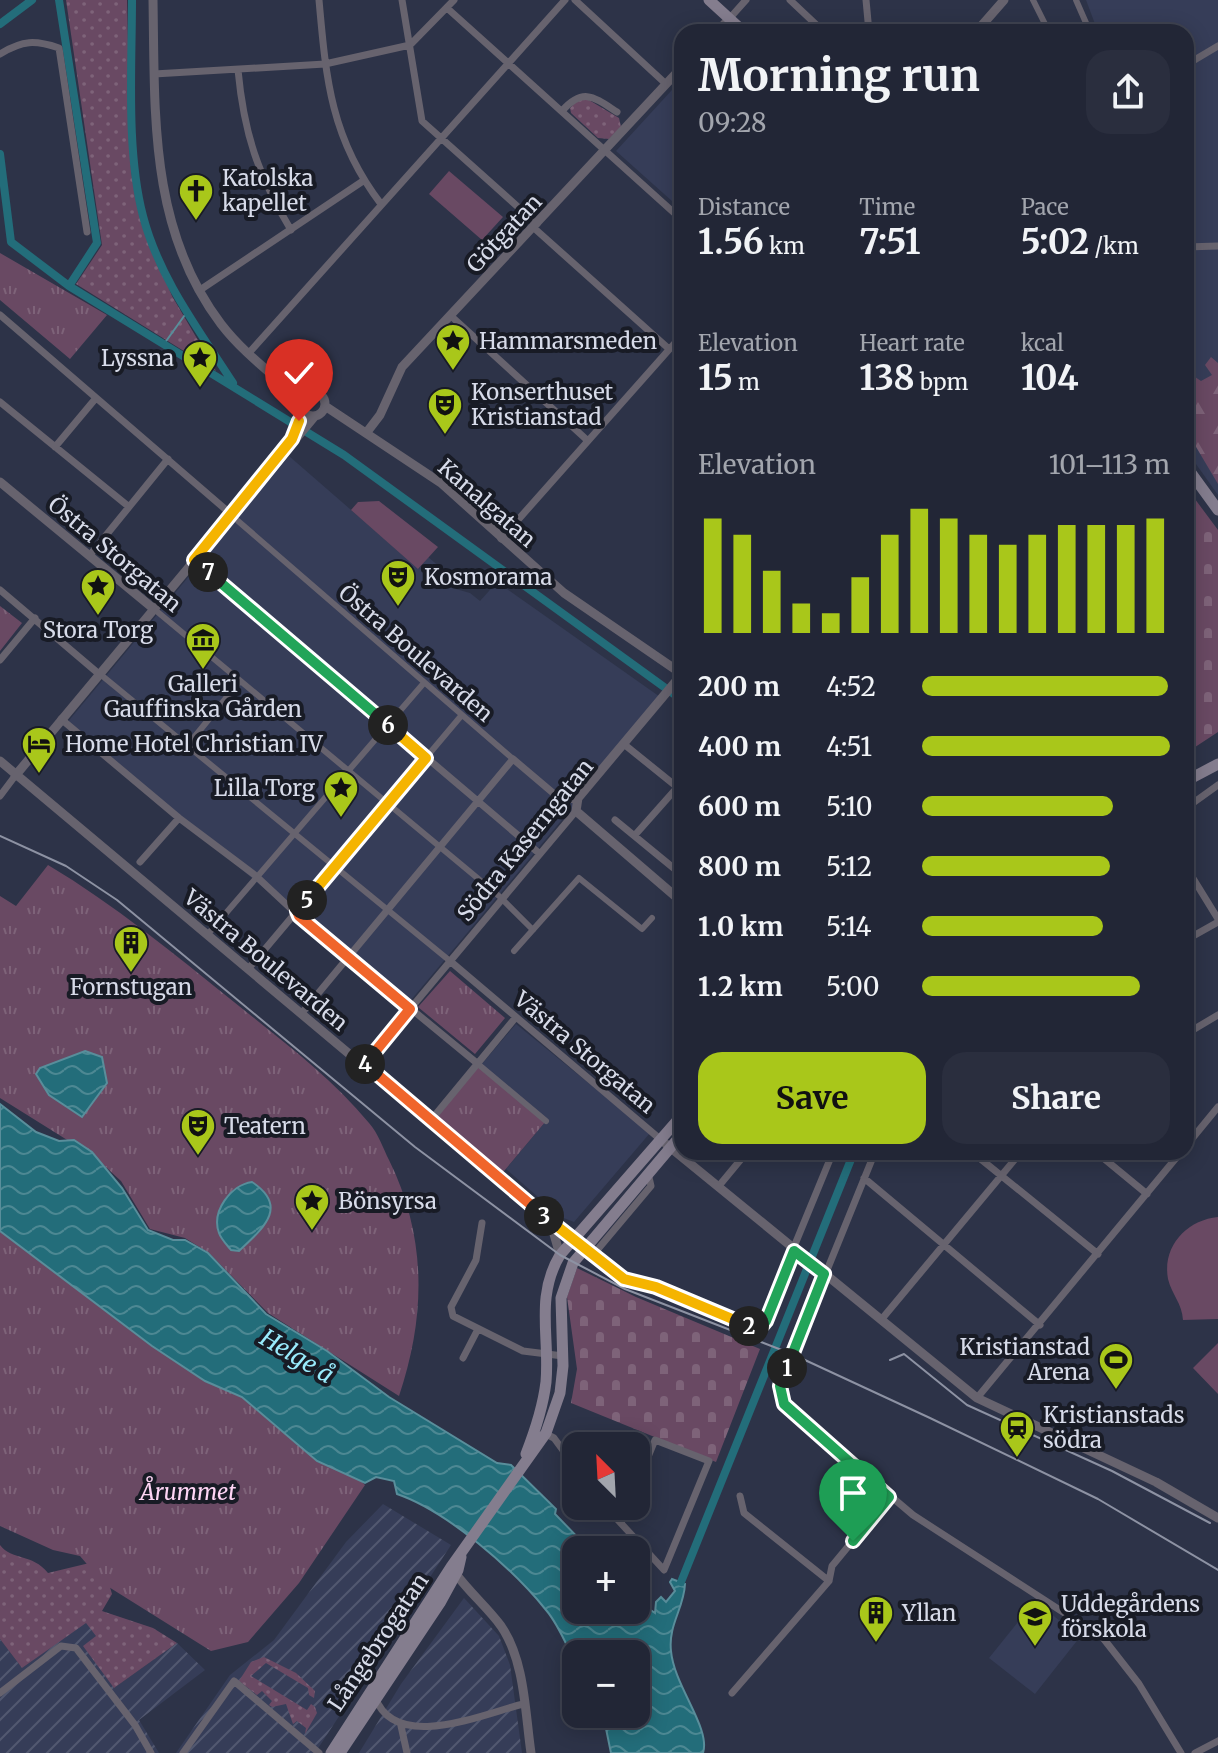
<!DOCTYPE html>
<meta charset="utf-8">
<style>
:root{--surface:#222636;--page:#2a2e3e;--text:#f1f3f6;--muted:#a2a5ad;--line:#3f4351;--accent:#a9c71a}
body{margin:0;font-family:Merriweather,serif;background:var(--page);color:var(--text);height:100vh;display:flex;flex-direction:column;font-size:30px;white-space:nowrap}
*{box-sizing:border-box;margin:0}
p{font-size:26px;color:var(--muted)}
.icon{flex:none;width:44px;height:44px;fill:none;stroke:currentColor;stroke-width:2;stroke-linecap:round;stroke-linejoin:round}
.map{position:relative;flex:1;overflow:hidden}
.drawer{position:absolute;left:674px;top:24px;width:520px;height:1136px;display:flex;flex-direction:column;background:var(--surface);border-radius:24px;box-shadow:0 4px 20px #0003,0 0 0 2px var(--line)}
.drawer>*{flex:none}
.needle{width:52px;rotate:336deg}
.tools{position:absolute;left:562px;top:1432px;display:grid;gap:16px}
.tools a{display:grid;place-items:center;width:88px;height:88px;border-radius:16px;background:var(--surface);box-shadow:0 4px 20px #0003,0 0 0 2px var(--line);font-size:40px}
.pin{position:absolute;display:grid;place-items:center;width:68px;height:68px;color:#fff;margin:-82px -34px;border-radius:50% 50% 50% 0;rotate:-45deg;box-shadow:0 0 8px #0007}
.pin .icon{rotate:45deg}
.km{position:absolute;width:40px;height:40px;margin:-20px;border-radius:50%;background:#222;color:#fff;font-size:22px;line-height:40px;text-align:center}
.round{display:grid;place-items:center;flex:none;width:84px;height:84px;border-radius:24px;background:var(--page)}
.overview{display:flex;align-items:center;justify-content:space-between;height:136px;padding:0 24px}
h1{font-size:44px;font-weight:700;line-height:60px}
.stats{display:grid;grid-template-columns:repeat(3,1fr);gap:12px;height:136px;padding:8px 24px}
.stats div{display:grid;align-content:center}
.stats b{font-size:34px;font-weight:700}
.stats small{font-size:22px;font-weight:400}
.stats p{font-size:22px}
.chart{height:224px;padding:16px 24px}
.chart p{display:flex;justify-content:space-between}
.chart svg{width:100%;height:144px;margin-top:8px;stroke:var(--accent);stroke-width:6}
.cta{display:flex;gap:16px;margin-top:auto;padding:16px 24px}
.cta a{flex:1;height:92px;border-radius:24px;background:var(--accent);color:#111;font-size:32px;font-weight:700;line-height:92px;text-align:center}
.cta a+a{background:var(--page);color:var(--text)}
ul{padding:0 24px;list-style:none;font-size:26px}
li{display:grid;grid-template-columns:128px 96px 1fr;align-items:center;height:60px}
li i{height:20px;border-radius:10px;background:var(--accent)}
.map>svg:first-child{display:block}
.built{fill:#363d58}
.industrial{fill:url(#industrial-furrows)}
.grass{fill:url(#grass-dots)}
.forest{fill:url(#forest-firs)}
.cemetery{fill:url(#cemetery-stones)}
.park{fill:url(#park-tufts)}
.pitch{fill:#694963}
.water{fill:url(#water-waves);stroke:#598e9b;stroke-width:2}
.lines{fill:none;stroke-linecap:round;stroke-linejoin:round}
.stream{stroke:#598e9b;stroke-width:2}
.canal{stroke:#236d7a;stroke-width:8}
.pedestrian{stroke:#67636e;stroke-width:6}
.minor{stroke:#67636e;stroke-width:7}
.tertiary{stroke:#67636e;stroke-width:9}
.secondary{stroke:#847d8e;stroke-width:11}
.rail{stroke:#8d92a3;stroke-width:2}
.split-1-casing{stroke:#fff;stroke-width:16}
.split-2-casing{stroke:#fff;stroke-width:16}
.split-3-casing{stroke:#fff;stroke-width:16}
.split-4-casing{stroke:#fff;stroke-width:16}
.split-5-casing{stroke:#fff;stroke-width:16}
.split-6-casing{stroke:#fff;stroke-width:16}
.split-7-casing{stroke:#fff;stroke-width:16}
.split-8-casing{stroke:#fff;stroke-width:16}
.split-1{stroke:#22a559;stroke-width:10}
.split-2{stroke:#22a559;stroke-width:10}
.split-3{stroke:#f5b400;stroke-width:10}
.split-4{stroke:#f0652b;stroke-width:10}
.split-5{stroke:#f0652b;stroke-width:10}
.split-6{stroke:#f5b400;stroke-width:10}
.split-7{stroke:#22a559;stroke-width:10}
.split-8{stroke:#f5b400;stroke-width:10}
.labels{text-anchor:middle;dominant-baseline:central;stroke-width:8;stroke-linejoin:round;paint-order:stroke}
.poi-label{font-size:22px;fill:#d7dbe9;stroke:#181b25;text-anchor:start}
.street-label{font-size:22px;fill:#d7dbe9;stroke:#181b25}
.park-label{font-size:22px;font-style:italic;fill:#fed5f5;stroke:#181b25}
.water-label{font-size:24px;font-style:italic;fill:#99ebfc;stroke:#181b25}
</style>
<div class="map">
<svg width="1218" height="1753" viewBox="0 0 1218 1753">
<defs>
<pattern id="industrial-furrows" width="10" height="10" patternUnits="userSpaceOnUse" patternTransform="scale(2)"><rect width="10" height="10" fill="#363d58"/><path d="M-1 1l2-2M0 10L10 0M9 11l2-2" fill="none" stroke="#525870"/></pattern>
<pattern id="grass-dots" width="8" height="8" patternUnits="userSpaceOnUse" patternTransform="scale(2)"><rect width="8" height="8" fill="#694963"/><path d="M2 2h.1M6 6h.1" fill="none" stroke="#7e6379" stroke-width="1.8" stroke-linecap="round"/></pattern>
<pattern id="forest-firs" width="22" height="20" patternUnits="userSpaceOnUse" patternTransform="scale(2)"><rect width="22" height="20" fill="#694963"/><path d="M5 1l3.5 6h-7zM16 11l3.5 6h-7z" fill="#7e6379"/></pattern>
<pattern id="cemetery-stones" width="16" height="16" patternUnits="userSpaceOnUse" patternTransform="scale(2)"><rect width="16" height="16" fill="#694963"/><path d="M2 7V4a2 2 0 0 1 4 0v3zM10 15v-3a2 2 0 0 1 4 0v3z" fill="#7e6379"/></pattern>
<pattern id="park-tufts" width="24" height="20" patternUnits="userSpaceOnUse" patternTransform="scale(2)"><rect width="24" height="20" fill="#694963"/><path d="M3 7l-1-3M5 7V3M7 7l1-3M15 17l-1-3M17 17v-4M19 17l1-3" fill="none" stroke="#7e6379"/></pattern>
<pattern id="water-waves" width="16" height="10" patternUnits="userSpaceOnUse" patternTransform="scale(2)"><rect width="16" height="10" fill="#236d7a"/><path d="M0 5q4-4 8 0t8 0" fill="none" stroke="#4d8893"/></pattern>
</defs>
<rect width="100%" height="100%" fill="#2d3348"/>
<!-- built -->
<path class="built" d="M1086,0H1218V495L1186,450V32H1098Z
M682,79V210L616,151Z
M289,456L419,569L428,557L458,582L456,589L470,593L480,601L497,582L663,699L406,1006L66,724Z
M516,1024L650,1133L574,1222L561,1217L506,1169L546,1121L480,1066Z
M1035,1601L1080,1637L1035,1694L989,1658Z"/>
<!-- industrial -->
<path class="industrial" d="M383,1504L451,1545L315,1753H176L230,1675L274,1640L346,1542Z
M464,1598L499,1636L510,1665L522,1753H359L401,1684Z
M86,1622L97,1636L84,1646L114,1688L177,1643L205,1670L139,1720L159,1753H0V1639L22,1668Z"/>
<!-- grass -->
<path class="grass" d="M66,0H127L131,171L140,216L172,296L216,371L76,284L102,245Z
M579,99L589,100L619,118L621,127L609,139L598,138L571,113L570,108Z
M0,1545C12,1561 32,1553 48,1573L102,1560L112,1594L102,1611L153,1628L177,1643L114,1688L83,1646L96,1636L86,1623L22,1668L0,1639Z
M264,1657L296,1673L315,1691L314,1698L309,1695L308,1688L266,1663L251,1676L307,1710L311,1704L315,1707L317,1713L305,1734L306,1728L297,1721L293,1724L286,1704L272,1707L269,1705L272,1701L262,1691L257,1695L239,1681L251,1662Z"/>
<!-- forest -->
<path class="forest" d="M1211,357L1218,363V484L1186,430V371L1201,381L1212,375L1205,365Z"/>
<!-- cemetery -->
<path class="cemetery" d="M1186,487L1218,530V732L1186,753Z
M577,1268L636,1297L760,1349L716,1462L571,1403L577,1369L567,1297Z"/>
<!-- park -->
<path class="park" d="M0,253L107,315L70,359L0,300Z
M0,606L22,623L0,651Z
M48,865C115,905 173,953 234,1002C281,1040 330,1076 369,1123C378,1133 383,1148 389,1160C427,1237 426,1316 399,1396L268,1313L209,1253L185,1238L150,1229L121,1181L96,1158L0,1098V896L16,906Z
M450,971L505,1018L475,1054L418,1007Z
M478,1064L546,1121L499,1177L431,1120Z
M0,1172L291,1413L365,1485L299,1583L248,1642L211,1651L104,1584L80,1556L53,1550L0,1526Z"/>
<!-- pitch -->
<path class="pitch" d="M449,171L503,217L482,240L429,194Z
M379,501L438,547L418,569L351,510L358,502Z
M1218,1217V1319L1183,1320C1182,1303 1172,1295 1168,1279C1162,1246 1187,1220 1218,1217Z
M1218,1343V1394L1193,1368Z"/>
<!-- water -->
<path class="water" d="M85,1051L102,1057L107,1083L82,1117L49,1095L36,1074L40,1068Z
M0,1104L36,1132L59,1141L74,1140L92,1152L122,1188L148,1230L173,1240H185L208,1253L266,1314L327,1351L389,1397L497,1463L511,1465L556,1509L555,1514L590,1550H576V1610H636V1600L655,1613L656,1602L661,1597L666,1602L675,1591L670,1582L672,1579L685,1584C684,1608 668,1625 671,1651C674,1686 711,1728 703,1753H611L603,1714H636V1654H576V1664C567,1647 559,1625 546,1610C513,1569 447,1511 397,1494L394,1481L376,1477L365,1483L317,1461L242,1397L205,1381L152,1346L0,1231Z
M252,1182C290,1207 262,1229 239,1251L231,1250C227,1245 221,1239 219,1233C211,1211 231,1185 252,1182Z"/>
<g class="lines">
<!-- stream -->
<path class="stream" d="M164,344L187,312"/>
<!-- canal -->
<path class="canal" d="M59,0L97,243L69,286
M132,0C132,67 126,151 143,216C159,278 199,330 233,383
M0,24L32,0
M0,154L11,242L69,286L344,455L682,700
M681,1582L854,1152"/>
<!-- pedestrian -->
<path class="pedestrian" d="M1033,0L1049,32
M1076,0L1090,32
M238,521L513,759
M154,609L499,896L533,930
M100,674L450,961
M187,746L240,681
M297,911L461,716
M208,934L423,684
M514,951L579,878L642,929L652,918
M478,1064L546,1121"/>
<!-- minor -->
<path class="minor" d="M319,0C326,79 331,139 381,204
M402,0L422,121L537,224
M575,0L666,84
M790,0L824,32
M866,0L869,32
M447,8L682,220
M729,19L746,0
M0,54C23,40 35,40 59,48L87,232
M1186,65L1218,46
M238,70C244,134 258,175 291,230
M154,74L325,64L410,45L454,0
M562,111C583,87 594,97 617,112
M534,228L668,348
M1186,247L1218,246
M200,290L363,181
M0,315L232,515
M451,316L587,440
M248,354L565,0
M0,402L128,506
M55,447L96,398
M501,539L682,335
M90,555L168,459
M194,560L540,854
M0,590L99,674
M0,660L35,618
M61,719L179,818L256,876L302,919L478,1064
M625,745L682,791
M0,796L15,776
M1186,808L1218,785
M615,820L682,875
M635,835L682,782
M140,862L179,818
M1186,867L1218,919
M673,895L682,883
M1186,940L1218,922
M450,961L660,1139
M249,968L297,911
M301,1014L513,759L559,798L576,800
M1186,1034L1218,1015
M364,1064L576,811
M431,1120L516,1017
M1186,1146L1218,1107
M875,1152L780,1386V1397L789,1410L913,1515L1103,1638L1139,1684L1181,1753
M972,1152L1098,1254
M1096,1152L1147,1194
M864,1178L1040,1325
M718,1187L747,1152
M482,1223L476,1260L451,1307L453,1316L523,1351L563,1356
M583,1250L624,1279L656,1287L753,1328L761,1327L833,1152
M593,1255L651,1186L648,1173
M881,1320L1021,1152
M463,1358L478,1329
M977,1398L1181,1152
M544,1433L554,1438L576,1468
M740,1496L744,1513L829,1581
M605,1506L664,1570L709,1461L655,1440L636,1486
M621,1523L628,1506
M0,1693L61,1646L76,1648L135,1725L151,1753
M732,1693L829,1581L832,1566L889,1497
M375,1697C395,1753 483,1714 523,1704
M401,1726L407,1753
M183,1753L234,1681L319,1753
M1195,1753L1218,1741"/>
<!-- tertiary -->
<path class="tertiary" d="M153,0C155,114 149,229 221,324C244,354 274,375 301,400
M717,32L729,19
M976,32L1004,0
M301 404a12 12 0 1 1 24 0a12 12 0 1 1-24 0Z
M325,406L441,483L564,593L682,674L578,798L576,811L682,902
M367,432L380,415L402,367L682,67
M0,482L154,609
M0,761L577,1245
M15,776L314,417
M666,1144L977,1398L1156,1482L1218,1518
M551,1224L560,1255
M456,1574C470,1593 488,1608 501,1626C525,1661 525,1712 531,1753"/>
<!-- secondary -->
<path class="secondary" d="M709,0L744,32
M1186,466L1218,510
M1186,781L1218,764
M526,1454C535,1431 543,1407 546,1382C550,1337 535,1297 560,1255L682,1115
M331,1753L451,1567L546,1433L560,1393L563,1366L561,1298L573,1263L682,1134
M340,1753L440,1603L458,1570L461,1557"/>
<!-- rail -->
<path class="rail" d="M0,836L66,866L117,900L415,1147L560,1255L625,1289L792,1354L930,1418L1098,1499L1218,1570
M890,1360L904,1354L967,1405L1112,1471L1210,1523"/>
</g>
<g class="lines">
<defs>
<path id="split-1" d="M787,1368L780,1386L784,1404L889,1497L853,1541"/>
<path id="split-2" d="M749,1326L761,1327L766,1321L794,1251L824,1274L787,1368"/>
<path id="split-3" d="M544,1216L624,1279L656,1287L749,1326"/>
<path id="split-4" d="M365,1064L544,1216"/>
<path id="split-5" d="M307,900L297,911L299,916L410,1009L365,1064"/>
<path id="split-6" d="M307,900L426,758L388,725"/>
<path id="split-7" d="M208,572L388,725"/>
<path id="split-8" d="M208,572L194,560L292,439L299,421"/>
</defs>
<!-- split-1 casing -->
<use href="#split-1" class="split-1-casing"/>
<!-- split-2 casing -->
<use href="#split-2" class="split-2-casing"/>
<!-- split-3 casing -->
<use href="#split-3" class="split-3-casing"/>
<!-- split-4 casing -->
<use href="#split-4" class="split-4-casing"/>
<!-- split-5 casing -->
<use href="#split-5" class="split-5-casing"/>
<!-- split-6 casing -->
<use href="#split-6" class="split-6-casing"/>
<!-- split-7 casing -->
<use href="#split-7" class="split-7-casing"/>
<!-- split-8 casing -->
<use href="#split-8" class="split-8-casing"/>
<!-- split-1 -->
<use href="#split-1" class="split-1"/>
<!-- split-2 -->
<use href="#split-2" class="split-2"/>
<!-- split-3 -->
<use href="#split-3" class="split-3"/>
<!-- split-4 -->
<use href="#split-4" class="split-4"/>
<!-- split-5 -->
<use href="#split-5" class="split-5"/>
<!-- split-6 -->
<use href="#split-6" class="split-6"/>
<!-- split-7 -->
<use href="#split-7" class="split-7"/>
<!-- split-8 -->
<use href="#split-8" class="split-8"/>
</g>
<!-- icons -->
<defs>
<symbol id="church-pin" viewBox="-11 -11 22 30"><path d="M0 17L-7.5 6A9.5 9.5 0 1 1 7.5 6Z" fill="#a9c71a" stroke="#181b25"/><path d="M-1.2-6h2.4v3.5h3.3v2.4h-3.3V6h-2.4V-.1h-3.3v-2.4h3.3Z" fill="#111"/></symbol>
<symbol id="sight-pin" viewBox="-11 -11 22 30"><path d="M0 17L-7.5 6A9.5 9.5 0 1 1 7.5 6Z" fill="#a9c71a" stroke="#181b25"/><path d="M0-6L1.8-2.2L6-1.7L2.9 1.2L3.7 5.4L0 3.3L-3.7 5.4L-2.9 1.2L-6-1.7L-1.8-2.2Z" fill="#111"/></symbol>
<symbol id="theatre-pin" viewBox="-11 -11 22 30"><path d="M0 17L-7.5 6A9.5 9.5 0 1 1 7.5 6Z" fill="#a9c71a" stroke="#181b25"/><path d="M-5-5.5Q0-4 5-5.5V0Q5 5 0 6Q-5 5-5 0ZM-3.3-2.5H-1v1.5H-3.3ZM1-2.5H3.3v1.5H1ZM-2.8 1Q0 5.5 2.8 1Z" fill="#111"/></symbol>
<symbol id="museum-pin" viewBox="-11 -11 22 30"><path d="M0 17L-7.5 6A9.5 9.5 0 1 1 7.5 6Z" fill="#a9c71a" stroke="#181b25"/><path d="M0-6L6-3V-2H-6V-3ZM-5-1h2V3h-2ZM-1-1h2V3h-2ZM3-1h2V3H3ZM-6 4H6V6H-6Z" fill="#111"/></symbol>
<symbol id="hotel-pin" viewBox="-11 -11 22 30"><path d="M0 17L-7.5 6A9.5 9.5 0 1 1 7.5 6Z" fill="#a9c71a" stroke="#181b25"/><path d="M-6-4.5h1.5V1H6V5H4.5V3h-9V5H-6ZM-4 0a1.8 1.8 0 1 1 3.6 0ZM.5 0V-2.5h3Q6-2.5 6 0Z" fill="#111"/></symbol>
<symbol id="building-pin" viewBox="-11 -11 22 30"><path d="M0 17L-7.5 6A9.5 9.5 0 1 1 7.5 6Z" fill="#a9c71a" stroke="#181b25"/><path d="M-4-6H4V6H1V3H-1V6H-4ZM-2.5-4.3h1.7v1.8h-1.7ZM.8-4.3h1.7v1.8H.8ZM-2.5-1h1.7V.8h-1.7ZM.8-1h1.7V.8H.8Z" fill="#111"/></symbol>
<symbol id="stadium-pin" viewBox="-11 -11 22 30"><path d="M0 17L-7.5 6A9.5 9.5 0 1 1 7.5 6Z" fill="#a9c71a" stroke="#181b25"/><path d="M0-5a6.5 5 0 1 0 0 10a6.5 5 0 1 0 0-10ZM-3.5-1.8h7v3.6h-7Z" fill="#111"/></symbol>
<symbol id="station-pin" viewBox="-11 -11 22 30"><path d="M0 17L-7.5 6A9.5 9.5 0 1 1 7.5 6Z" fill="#a9c71a" stroke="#181b25"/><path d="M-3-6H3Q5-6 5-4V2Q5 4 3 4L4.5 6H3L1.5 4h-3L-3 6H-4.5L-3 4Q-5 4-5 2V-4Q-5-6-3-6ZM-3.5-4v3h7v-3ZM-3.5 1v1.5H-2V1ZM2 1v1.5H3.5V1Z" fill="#111"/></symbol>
<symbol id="school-pin" viewBox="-11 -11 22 30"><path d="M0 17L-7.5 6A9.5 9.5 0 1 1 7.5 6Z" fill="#a9c71a" stroke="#181b25"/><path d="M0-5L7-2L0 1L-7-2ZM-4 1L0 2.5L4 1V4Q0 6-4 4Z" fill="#111"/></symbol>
</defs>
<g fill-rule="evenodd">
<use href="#church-pin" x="176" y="171" width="40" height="54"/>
<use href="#sight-pin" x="433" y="321" width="40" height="54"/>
<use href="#sight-pin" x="180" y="338" width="40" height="54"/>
<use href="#theatre-pin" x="425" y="385" width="40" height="54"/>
<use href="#theatre-pin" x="378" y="557" width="40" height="54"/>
<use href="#sight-pin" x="78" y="566" width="40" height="54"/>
<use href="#museum-pin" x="183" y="620" width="40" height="54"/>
<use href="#hotel-pin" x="19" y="724" width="40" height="54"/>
<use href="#sight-pin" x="321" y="768" width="40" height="54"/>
<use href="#building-pin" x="111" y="923" width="40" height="54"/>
<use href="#theatre-pin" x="178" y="1106" width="40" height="54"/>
<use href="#sight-pin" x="292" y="1181" width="40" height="54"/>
<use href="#stadium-pin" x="1096" y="1340" width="40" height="54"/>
<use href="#station-pin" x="997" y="1408" width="40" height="54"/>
<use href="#building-pin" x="856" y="1593" width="40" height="54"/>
<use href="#school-pin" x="1015" y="1597" width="40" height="54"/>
</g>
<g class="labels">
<!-- poi labels -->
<g class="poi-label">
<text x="222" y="178">Katolska<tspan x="222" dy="25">kapellet</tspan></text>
<text x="479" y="341">Hammarsmeden</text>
<text x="174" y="358" text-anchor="end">Lyssna</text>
<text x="471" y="392">Konserthuset<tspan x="471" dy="25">Kristianstad</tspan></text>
<text x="424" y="577">Kosmorama</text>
<text x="98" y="630" text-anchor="middle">Stora Torg</text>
<text x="203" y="684" text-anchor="middle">Galleri<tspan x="203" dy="25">Gauffinska Gården</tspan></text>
<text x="65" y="744">Home Hotel Christian IV</text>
<text x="315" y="788" text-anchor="end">Lilla Torg</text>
<text x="131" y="987" text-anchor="middle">Fornstugan</text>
<text x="224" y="1126">Teatern</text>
<text x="338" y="1201">Bönsyrsa</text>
<text x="1090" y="1347" text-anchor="end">Kristianstad<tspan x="1090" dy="25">Arena</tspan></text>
<text x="1043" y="1415">Kristianstads<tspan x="1043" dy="25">södra</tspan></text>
<text x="1061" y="1604">Uddegårdens<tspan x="1061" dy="25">förskola</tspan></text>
<text x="902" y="1613">Yllan</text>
</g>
<!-- street labels -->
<g class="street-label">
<text transform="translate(504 233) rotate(-47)">Götgatan</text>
<text transform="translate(487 503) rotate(41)">Kanalgatan</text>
<text transform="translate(115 554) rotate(40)">Östra Storgatan</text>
<text transform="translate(416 653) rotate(41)">Östra Boulevarden</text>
<text transform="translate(525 840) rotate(-51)">Södra Kaserngatan</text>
<text transform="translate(266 960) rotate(40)">Västra Boulevarden</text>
<text transform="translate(585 1052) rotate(40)">Västra Storgatan</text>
<text transform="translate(378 1642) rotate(-56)">Långebrogatan</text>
</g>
<!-- park labels -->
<g class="park-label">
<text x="188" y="1492">Årummet</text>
</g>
<!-- water labels -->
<g class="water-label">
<text transform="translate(297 1356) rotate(31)">Helge å</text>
</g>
</g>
</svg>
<div class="tools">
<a><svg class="needle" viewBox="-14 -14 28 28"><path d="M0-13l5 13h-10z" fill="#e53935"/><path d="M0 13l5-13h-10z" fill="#a2a5ad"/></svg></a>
<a>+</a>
<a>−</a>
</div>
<div class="pin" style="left:853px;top:1541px;background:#1e9e55"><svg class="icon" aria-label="arrive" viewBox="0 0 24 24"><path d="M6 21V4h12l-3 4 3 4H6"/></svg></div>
<div class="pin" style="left:299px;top:421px;background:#d93025"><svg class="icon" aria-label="check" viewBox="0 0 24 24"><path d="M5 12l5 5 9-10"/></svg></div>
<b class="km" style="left:787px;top:1368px">1</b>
<b class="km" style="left:749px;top:1326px">2</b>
<b class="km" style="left:544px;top:1216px">3</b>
<b class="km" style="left:365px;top:1064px">4</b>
<b class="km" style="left:307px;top:900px">5</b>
<b class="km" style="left:388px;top:725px">6</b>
<b class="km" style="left:208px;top:572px">7</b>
<section class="drawer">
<div class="overview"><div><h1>Morning run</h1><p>09:28</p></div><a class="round"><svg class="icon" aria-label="share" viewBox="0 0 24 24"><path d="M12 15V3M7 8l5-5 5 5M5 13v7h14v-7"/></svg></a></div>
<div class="stats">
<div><p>Distance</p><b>1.56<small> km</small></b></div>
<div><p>Time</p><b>7:51</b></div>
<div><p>Pace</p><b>5:02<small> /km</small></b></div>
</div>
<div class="stats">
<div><p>Elevation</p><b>15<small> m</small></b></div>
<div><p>Heart rate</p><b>138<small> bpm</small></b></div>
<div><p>kcal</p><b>104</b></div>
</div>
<div class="chart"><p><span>Elevation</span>101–113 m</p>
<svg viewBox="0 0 160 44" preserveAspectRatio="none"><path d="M5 44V9M15 44V14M25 44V25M35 44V35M45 44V38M55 44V27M65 44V14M75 44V6M85 44V9M95 44V14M105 44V17M115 44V14M125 44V11M135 44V11M145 44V11M155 44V9"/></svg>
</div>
<ul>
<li><b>200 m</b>4:52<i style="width:99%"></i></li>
<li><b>400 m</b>4:51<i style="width:100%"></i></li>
<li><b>600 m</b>5:10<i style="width:77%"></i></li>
<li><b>800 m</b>5:12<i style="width:76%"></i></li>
<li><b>1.0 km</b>5:14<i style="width:73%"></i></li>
<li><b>1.2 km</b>5:00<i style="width:88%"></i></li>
</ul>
<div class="cta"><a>Save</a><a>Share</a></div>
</section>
</div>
